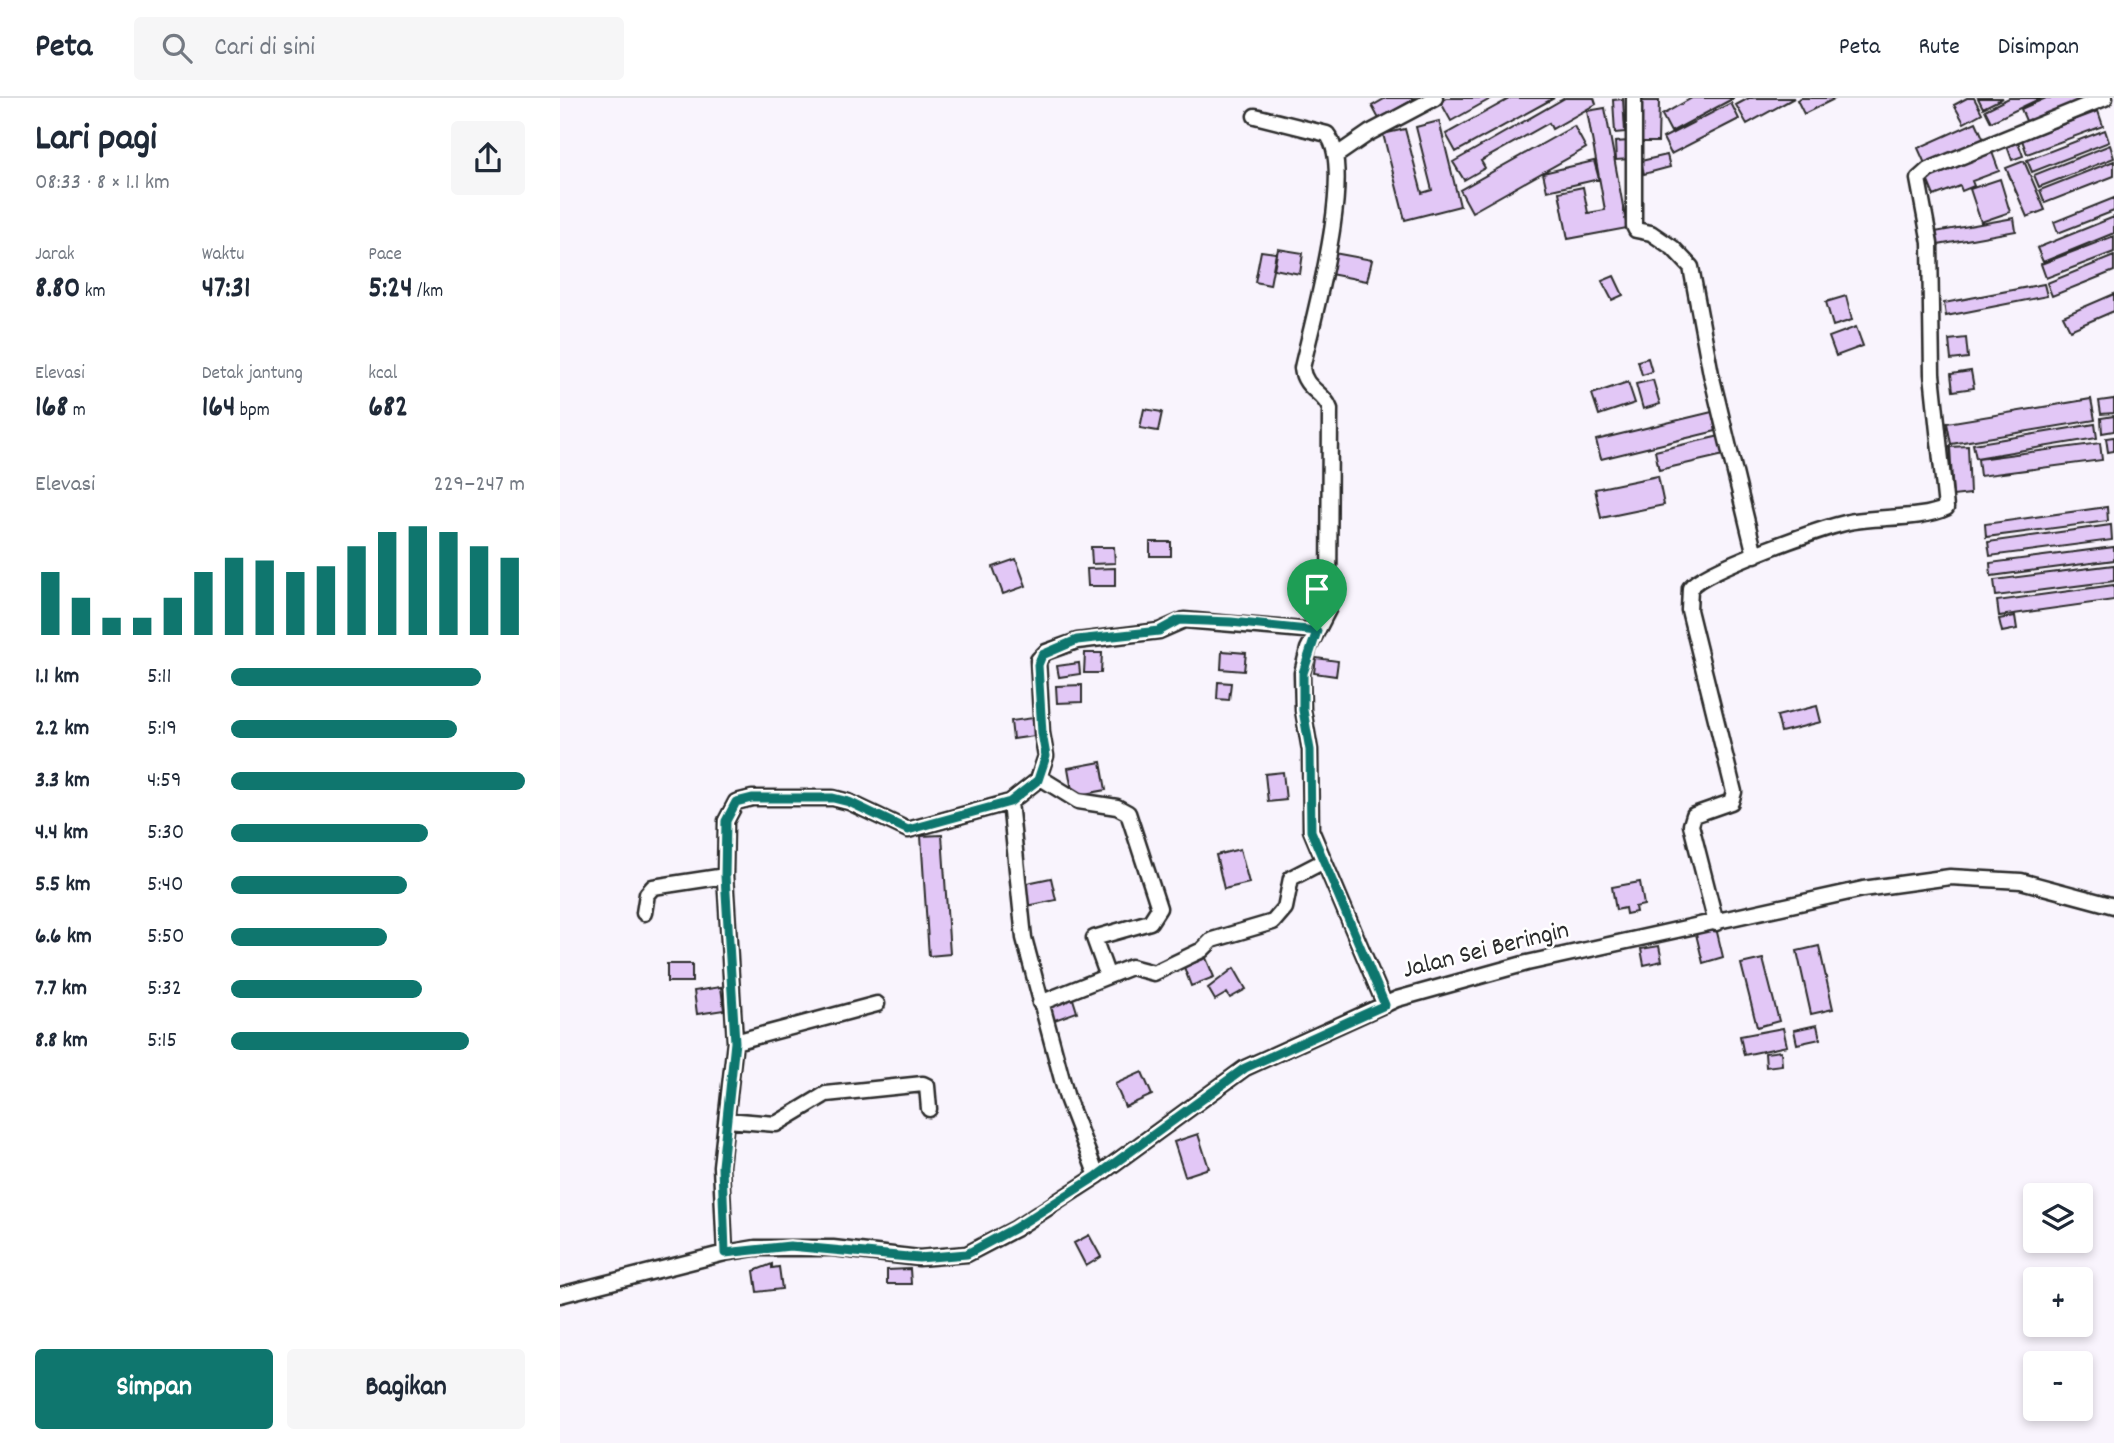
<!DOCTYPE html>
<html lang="id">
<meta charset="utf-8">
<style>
:root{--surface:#fff;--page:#f6f6f7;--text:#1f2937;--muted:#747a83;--line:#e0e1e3;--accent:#0f766e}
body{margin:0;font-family:Dekko,sans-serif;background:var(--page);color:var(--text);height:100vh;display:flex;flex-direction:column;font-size:26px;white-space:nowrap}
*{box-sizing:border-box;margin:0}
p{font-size:23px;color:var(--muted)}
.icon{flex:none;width:38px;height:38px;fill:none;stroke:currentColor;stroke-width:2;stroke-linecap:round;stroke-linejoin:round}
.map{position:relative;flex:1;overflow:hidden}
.details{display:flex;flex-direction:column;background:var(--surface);width:560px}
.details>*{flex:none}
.fabs{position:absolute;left:1463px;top:1085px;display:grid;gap:14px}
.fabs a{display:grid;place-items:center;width:70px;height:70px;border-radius:7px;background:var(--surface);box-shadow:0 4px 10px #0003;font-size:35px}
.pin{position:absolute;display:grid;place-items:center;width:60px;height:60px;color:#fff;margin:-72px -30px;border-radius:50% 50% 50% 0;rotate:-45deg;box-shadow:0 0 7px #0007}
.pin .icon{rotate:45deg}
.round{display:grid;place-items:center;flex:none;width:74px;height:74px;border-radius:7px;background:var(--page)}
.head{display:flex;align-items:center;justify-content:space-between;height:119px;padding:0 35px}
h1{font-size:38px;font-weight:700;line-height:52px}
.figures{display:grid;grid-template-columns:repeat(3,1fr);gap:10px;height:119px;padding:7px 35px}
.figures div{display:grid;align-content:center}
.figures b{font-size:30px;font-weight:700}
.figures small{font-size:19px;font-weight:400}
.figures p{font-size:19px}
.chart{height:196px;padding:14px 35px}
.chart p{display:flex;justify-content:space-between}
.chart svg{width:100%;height:126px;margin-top:7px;stroke:var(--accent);stroke-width:6}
.action{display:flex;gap:14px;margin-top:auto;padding:14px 35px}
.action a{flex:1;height:80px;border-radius:7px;background:var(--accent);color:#fff;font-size:28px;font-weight:700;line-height:80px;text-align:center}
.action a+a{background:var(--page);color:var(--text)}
ul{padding:0 35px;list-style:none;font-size:23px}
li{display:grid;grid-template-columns:112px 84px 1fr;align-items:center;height:52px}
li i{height:18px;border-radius:9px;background:var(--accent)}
header{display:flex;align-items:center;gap:42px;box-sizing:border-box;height:98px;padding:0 35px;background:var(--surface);border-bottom:2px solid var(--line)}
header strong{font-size:33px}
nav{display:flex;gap:38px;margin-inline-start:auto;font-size:24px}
.search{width:490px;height:63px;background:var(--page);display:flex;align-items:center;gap:18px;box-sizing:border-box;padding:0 24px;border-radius:7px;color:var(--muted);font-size:26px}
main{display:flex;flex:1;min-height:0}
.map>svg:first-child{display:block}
.building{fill:#e2c7f6;stroke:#2b2b2b;stroke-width:2}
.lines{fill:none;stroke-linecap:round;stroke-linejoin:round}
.minor-casing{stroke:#2b2b2b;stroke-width:19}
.minor{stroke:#fff;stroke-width:14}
.route-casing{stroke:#fff;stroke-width:14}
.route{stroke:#0f766e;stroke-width:9}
.labels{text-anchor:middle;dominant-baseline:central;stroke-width:5;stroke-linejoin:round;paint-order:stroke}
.street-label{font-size:26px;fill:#2b2b2b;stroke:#fff}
</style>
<header>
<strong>Peta</strong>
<div class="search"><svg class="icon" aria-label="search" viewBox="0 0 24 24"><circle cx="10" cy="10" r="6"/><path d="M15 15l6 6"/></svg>Cari di sini</div>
<nav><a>Peta</a><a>Rute</a><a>Disimpan</a></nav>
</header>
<main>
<section class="details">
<div class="head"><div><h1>Lari pagi</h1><p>08:33 · 8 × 1.1 km</p></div><a class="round"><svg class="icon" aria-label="share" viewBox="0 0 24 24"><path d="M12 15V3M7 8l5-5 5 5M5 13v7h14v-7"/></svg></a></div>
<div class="figures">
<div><p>Jarak</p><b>8.80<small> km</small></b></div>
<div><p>Waktu</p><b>47:31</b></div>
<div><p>Pace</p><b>5:24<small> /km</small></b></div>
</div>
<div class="figures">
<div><p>Elevasi</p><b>168<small> m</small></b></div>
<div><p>Detak jantung</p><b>164<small> bpm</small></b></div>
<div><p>kcal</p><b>682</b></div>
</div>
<div class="chart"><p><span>Elevasi</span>229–247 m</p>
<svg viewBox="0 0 160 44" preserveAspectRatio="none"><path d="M5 44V22M15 44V31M25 44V38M35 44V38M45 44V31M55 44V22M65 44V17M75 44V18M85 44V22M95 44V20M105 44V13M115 44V8M125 44V6M135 44V8M145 44V13M155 44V17"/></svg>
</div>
<ul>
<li><b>1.1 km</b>5:11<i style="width:85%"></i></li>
<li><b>2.2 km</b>5:19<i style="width:77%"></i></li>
<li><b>3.3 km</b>4:59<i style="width:100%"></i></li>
<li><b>4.4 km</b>5:30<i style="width:67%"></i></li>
<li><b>5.5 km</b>5:40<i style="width:60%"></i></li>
<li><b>6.6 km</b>5:50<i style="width:53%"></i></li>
<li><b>7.7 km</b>5:32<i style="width:65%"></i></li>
<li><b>8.8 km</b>5:15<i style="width:81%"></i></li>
</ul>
<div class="action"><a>Simpan</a><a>Bagikan</a></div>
</section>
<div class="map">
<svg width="1554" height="1345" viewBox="0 0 1554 1345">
<rect width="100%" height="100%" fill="#f9f4fd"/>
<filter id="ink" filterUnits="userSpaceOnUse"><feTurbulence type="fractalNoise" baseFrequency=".0143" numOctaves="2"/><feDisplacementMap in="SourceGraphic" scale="14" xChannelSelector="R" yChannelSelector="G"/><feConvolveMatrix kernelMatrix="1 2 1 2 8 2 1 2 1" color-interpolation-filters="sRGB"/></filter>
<g filter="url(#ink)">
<!-- building -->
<path class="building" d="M826,0H856L819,21L812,8Z
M886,0H932L891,23L880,3Z
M951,0H994L896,54L886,36Z
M1005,0H1034L1036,6L992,31L989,25L921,63L925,70L904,82L893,64Z
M1132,0H1174L1111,34L1102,17Z
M1189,0H1234L1187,26L1176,7Z
M1241,0H1276L1244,16L1237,2Z
M1407,0H1414L1422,15L1404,25L1394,7Z
M1418,0H1443L1423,10Z
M1449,0H1481L1431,24L1425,12Z
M1486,0H1534L1469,30L1461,11Z
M1063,1L1065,34L1055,35L1053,2Z
M1082,3H1099L1098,44H1082V39H1076V20H1082Z
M1171,5L1179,21L1111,56L1103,40Z
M1045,10L1067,130L1008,141L999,94L1023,89L1028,115L1045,112L1027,13Z
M1538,13L1543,28L1467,56L1462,42Z
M879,23L900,108L845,122L823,36L845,31L862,95L872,92L856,29Z
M1416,24L1424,42L1366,68L1358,50Z
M1014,28L1026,50L912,114L900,92Z
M1545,32L1549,44L1472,74L1467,62Z
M1069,43L1070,61L1056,62L1055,44Z
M1458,44L1463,58L1452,62L1447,48Z
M1550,47L1554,60L1479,89L1474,77Z
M1432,54L1439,73L1412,83L1414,88L1402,93L1400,88L1374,98L1366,79Z
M1107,57L1110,69L1084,76L1081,63Z
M1034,63L1039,81L987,93L983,75Z
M1464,63L1485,112L1467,119L1446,70Z
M1554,63V78L1485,105L1480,92Z
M1440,81L1450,114L1421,124L1410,91Z
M1554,100V113L1498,135L1494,124Z
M1554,119V135L1483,164L1477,150Z
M1454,120L1456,133L1378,147L1375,134Z
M1554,138V154L1486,180L1481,166Z
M718,151L743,155L740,176L714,171Z
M701,153L716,155L710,187L695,184Z
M774,155L812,162L807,183L770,176Z
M1554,158V173L1492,198L1487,185Z
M1054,178L1063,197L1052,202L1042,183Z
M1484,186L1487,198L1386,218L1384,205Z
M1554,196V213L1510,232L1503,218Z
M1286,198L1292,222L1273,228L1266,204Z
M1296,229L1303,248L1276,258L1269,239Z
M1406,240L1408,260L1391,262L1389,242Z
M1088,260L1092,274L1082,277L1078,263Z
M1411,273L1414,290L1393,293L1391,276Z
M1093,282L1100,306L1083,311L1076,286Z
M1068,284L1075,305L1039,317L1032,296Z
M1531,301L1535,322L1391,346L1387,325Z
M1554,301V315L1541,316L1539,303Z
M584,311L602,314L598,333L580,330Z
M1152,314L1156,333L1041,361L1036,342Z
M1554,318V333L1542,335L1541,320Z
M1535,326L1537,340L1416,360L1413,346Z
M1160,338L1164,357L1099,372L1095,353Z
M1554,339V353L1548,354L1546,340Z
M1540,345L1542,362L1420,378L1418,361Z
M1408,348L1410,396L1393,398L1390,349Z
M1098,378L1104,407L1041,420L1035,391Z
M1547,409L1548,423L1426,439L1425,426Z
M1551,427L1552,442L1430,458L1428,444Z
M590,444H611V458H590Z
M531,449H554L555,465L532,466Z
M1554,449V462L1431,478L1430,465Z
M456,461L466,488L443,496L433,469Z
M1554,467V483L1436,498L1434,482Z
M555,470V488H528L527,471Z
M1554,487V502L1439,518L1437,503Z
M1455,518L1457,531L1442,534L1439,521Z
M662,553L686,555L684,573L661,571Z
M525,555H542L541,575H524Z
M756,560L778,563L776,578L754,575Z
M519,565L520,576L499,579L497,568Z
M658,584L671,585L669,602L657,601Z
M522,587V604L497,605L496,588Z
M1257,608L1261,624L1221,634L1217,618Z
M473,620L478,630H474L475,638L453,641L451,623Z
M541,664L546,692L513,698L508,670Z
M723,674L726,702L708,704L705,676Z
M382,737L390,856L369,858L361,738Z
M680,751L689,785L664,791L656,757Z
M491,780L496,802L467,808L462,786Z
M1080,784L1084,807L1075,809L1076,814L1066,816L1065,810L1056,812L1052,789Z
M1156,830L1163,859L1143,865L1136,836Z
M1099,848L1102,863L1084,867L1081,851Z
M1259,848L1273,911L1251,916L1237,853Z
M646,860L654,879L631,888L624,869Z
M1203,861L1219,923L1197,929L1181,866Z
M107,866H132V884H107Z
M674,870L686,891L670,900L667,895L655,902L648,890Z
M161,889L164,912L137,916L134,893Z
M513,901L517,914L492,923L488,910Z
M1257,927L1260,941L1237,946L1234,932Z
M1223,930L1227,948L1184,957L1180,938Z
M1221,953L1222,967L1206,969L1205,955Z
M582,974L592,997L565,1009L555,986Z
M638,1036L649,1070L625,1078L614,1044Z
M529,1137L541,1159L526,1168L514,1145Z
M212,1166V1170L219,1169L222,1191L197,1194L194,1173Z
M350,1171L351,1186H327V1172Z"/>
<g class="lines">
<defs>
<path id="minor" d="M1074,0V128L1076,132L1091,135L1113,150L1131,169L1151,276L1195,457
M777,57L809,35L875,0
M479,679L518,703L557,709L568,715L599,810L590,824L534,840L547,876
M450,704L464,840L507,1000L537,1078
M764,763L825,907
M84,815L87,796L93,789L165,778
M1156,825L1131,727L1134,717L1171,704L1174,694L1129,512L1130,490C1145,471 1262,430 1289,424C1317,418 1361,422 1386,410L1372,276L1370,145L1358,81L1368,72L1545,0
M480,905L571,869L594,875L642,852L652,842L713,824L725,810L731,780L764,763L751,732L750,652L743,612L742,575L748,551L769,510L770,311C764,294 744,291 742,270C752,225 796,72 767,36L695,18
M175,944L317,906
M167,1022L216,1026L266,996L363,986L367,988L369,1011
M165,1155L161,1068L175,944L165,778L166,723L176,704L192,700H273L289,704L348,732L450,704L478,682L486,658L482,635L478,562L486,554L517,543L599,533L624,522L756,533
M0,1197L165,1155L195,1150H273L359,1160L407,1156L455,1131L537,1078L685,970L837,901L967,865L1303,791L1390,779L1461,783L1554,808"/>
</defs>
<!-- minor casing -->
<use href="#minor" class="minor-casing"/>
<!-- minor -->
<use href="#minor" class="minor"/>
</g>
</g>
<g class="lines" filter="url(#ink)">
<defs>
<path id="route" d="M619,522L671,524L757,533L743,575V612L750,652L751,733L825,907L685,970L537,1078L455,1130L407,1156L359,1160L230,1148L165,1155L162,1068L175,944L165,778L166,723L176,704L192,700H273L289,704L348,732L450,704L478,682L486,658L482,635L478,567L482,557L517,542L599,533Z"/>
</defs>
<!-- route casing -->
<use href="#route" class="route-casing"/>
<!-- route -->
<use href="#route" class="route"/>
</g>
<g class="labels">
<!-- street labels -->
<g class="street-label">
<text transform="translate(926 853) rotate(-14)">Jalan Sei Beringin</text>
</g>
</g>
</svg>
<div class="fabs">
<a><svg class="icon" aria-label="layers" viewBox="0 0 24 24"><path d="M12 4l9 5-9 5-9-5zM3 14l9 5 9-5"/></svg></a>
<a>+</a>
<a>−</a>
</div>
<div class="pin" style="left:757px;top:533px;background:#1e9e55"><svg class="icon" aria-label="arrive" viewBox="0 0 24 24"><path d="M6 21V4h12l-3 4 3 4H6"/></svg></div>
</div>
</main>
